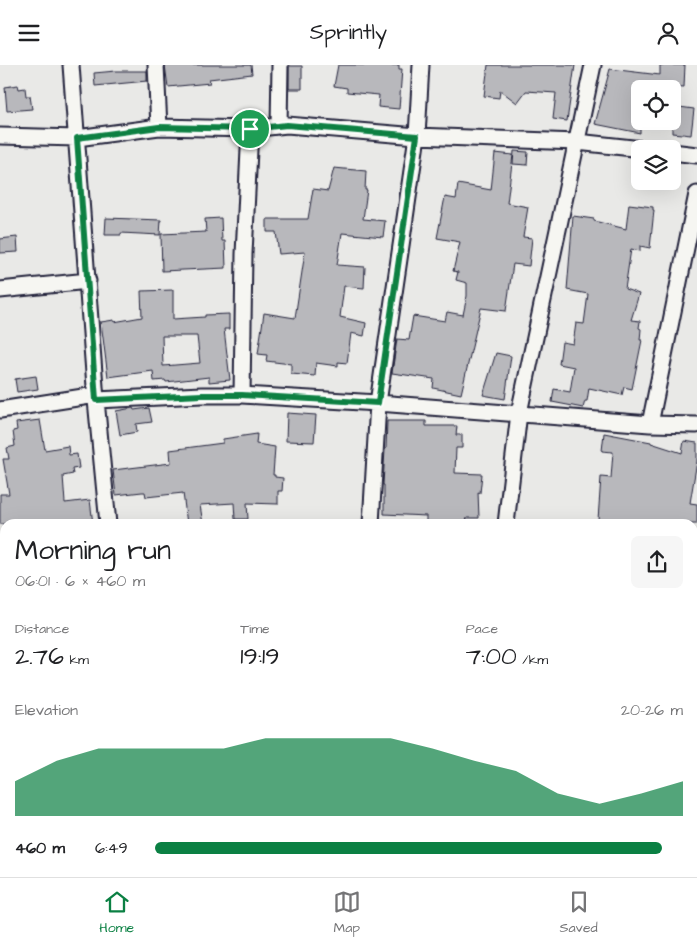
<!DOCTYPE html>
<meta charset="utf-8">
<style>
:root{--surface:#fff;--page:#f6f6f6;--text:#202124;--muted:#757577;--line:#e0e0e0;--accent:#0b8043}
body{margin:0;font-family:"Architects Daughter",sans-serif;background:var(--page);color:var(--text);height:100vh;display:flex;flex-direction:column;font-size:19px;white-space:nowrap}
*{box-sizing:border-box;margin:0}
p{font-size:16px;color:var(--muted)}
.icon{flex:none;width:28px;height:28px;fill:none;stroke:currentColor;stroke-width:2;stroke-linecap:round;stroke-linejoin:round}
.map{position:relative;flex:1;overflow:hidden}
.drawer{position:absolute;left:0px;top:454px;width:698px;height:359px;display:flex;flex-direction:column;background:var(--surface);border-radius:15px 15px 0 0;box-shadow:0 5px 20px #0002}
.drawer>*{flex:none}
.fabs{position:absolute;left:631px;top:15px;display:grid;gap:10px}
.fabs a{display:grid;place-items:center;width:50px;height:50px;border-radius:8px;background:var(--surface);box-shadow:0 5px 20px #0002;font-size:25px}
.pin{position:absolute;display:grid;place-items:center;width:42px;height:42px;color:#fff;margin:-21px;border:2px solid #fff;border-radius:50%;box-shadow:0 1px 5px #0007}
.round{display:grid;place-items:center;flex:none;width:52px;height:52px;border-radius:8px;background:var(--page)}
.summary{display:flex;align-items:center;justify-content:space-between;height:85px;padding:0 15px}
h1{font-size:28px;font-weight:600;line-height:38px}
.metrics{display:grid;grid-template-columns:repeat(3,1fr);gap:8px;height:85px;padding:5px 15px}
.metrics div{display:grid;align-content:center}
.metrics b{font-size:25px;font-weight:600}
.metrics small{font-size:14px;font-weight:400}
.metrics p{font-size:14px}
.chart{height:140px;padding:10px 15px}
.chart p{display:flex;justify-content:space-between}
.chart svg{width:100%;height:90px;margin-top:5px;fill:var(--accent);opacity:.7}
ul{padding:0 15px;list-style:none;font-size:16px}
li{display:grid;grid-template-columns:80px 60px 1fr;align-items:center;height:38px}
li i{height:12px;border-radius:6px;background:var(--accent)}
header{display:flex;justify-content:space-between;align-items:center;height:65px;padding:0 15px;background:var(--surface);font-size:22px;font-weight:600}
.dock{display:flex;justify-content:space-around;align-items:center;height:70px;border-top:1px solid var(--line);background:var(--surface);font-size:14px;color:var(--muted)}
.dock a{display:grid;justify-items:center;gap:2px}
.dock .active{color:var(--accent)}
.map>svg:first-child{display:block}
.building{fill:#b8b8bc;stroke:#22223b;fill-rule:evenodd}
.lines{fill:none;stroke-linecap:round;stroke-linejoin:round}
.street-casing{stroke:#22223b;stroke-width:19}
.primary-casing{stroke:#22223b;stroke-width:29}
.street{stroke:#f6f6f2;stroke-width:15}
.primary{stroke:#f6f6f2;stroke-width:25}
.route-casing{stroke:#fff;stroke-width:10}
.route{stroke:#0b8043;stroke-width:6}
</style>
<header><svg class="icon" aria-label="menu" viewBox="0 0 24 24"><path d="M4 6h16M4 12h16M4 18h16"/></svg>Sprintly<svg class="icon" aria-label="person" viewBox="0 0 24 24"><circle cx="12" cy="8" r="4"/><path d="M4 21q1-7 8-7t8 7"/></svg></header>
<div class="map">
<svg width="697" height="812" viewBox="0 0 697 812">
<rect width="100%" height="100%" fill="#e9e9e7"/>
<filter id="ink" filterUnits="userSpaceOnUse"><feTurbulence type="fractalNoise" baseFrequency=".02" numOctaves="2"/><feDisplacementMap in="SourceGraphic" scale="10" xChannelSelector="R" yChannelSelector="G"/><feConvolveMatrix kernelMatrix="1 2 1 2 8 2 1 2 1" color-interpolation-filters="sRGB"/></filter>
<g filter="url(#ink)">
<!-- building -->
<path class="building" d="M165,0H251L252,9L209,14L210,18L168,22Z
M338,0H399V4H402L399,44L378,42L379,30L347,27V23L334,21Z
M488,0H575L567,56L553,54L556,28L526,26L517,38L500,25L499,33L484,31Z
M660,0H685L684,22L659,20L658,23L640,21V68L595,59L610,4L660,10Z
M289,1H302V24H289Z
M116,6H147V16L95,21L94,8Z
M18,20L19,24L25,23L26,31H30L32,44L7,46L5,22Z
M672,41L694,44L691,70L672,68Z
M514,86L528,87L527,100L513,99Z
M495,88L513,90L507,138L528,142L523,172L532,173L529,201L513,199L506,246L481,243L461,329L433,323L434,314L392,308L397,274L409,275L413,251L445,256L447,247L463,250L467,231V218L456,215L458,207L453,206L460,177L437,173L445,132L456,134L458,119L491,125Z
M334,103L366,106L365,125H367L363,154L385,156L383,172L342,168L337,200L365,202L364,223L344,221L340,252L366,258L364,271L351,268L347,298L338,297V301L316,298L315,311L291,309V299L266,296L267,290L258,289L264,248L295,253L305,187L279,189L276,167H267V154H308L313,124L328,126Z
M629,139L653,142V145H654L650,183L640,181V186L631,184L625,224L639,229L631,255L640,256L639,263L641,264L640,275H642L632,324L624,322L622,330L589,323L587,336H585L583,343L552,337L554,324L570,327L574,302L559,299L562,277L573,279L576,258L584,259L588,229L567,225L573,151L594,154V156L626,164Z
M106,153L161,155L160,170L121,168V170H105Z
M221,153L222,176H225L226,203L162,206L161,169L206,167L205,154Z
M17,172L18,187L0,188V174Z
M173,225V254L205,252V250L229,249V264H224L230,315L209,317V312L166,317L165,315L154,316L153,306L108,312L101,257L114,255V257L142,252L141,226ZM162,271H197L200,298L163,301Z
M496,288L511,291L505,334L483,330Z
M36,311L38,324L17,327L15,314Z
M133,343L134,345L149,343L152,357L136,359L137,367L120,370L116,346Z
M287,348L316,350L314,377L286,376Z
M40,355L45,385L68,381L69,390L77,389L79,403L72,404L73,409L63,411L65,438L90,435L93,459H0V429H9L3,394H9L7,383L15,381L13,366L17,365L16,358Z
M387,356H426V361H457L456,370H462V383H456L455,408L482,409L480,428L478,427L479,453H467L465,459H426V451L384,449V420H383L385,384H386Z
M604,368L651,377V378L682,388L684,376L697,378V396L690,438L697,439V459H617L598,455L601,412L611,413L613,387L602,386Z
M257,369L256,379L275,382L273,410H275V412L283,413L282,426H278V439L247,438L248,454H235L234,438L200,440L203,459H187L183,428L146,432L145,427H142L116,430L113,405L171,398L170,385L223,378V374Z"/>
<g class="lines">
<defs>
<path id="street" d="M71,0L96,335L108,459
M156,0L159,62
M279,61L280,0
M0,71L77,73L159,62L250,64L287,60L417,71L577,77L642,84
M672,87L697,90
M0,225L88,216
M242,330L244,189L250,64
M96,335L202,330H242L378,338L650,359L697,360
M0,345L96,330
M650,359L697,129
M371,459L378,338L417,71L421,0
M506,459L519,348L593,0
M0,492H5
M692,514L697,515
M692,658H697
M692,736L697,713
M692,794H697
M149,808V812
M176,812L203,808
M678,812V808"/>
<path id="primary" d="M301,812C384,806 468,808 550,812"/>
</defs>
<!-- street casing -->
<use href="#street" class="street-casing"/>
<!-- primary casing -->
<use href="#primary" class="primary-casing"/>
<!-- street -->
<use href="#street" class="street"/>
<!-- primary -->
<use href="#primary" class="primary"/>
</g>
</g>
<g class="lines" filter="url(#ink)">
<defs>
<path id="route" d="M287,60L417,71L378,338L242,330H202L96,335L77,73L159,62L250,64Z"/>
</defs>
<!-- route casing -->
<use href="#route" class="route-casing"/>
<!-- route -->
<use href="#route" class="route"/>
</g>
</svg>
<div class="fabs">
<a><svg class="icon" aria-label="locate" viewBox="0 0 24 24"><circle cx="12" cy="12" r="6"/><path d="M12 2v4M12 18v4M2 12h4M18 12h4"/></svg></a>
<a><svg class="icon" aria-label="layers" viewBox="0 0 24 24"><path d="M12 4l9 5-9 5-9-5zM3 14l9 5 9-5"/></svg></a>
</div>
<div class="pin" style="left:250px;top:64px;background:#1e9e55"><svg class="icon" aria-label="arrive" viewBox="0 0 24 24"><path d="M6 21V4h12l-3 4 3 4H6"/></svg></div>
<section class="drawer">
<div class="summary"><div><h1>Morning run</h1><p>06:01 · 6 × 460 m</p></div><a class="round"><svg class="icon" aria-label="share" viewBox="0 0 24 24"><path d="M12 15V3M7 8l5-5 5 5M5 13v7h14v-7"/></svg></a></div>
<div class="metrics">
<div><p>Distance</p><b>2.76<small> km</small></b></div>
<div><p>Time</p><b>19:19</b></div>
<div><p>Pace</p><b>7:00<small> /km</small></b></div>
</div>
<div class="chart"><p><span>Elevation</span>20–26 m</p>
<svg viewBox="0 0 160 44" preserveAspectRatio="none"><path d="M0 44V27L10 17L20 11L30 11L40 11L50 11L60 6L70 6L80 6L90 6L100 11L110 17L120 22L130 33L140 38L150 33L160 27V44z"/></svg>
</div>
<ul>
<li><b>460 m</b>6:49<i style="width:96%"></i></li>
</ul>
</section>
</div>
<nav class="dock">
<a class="active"><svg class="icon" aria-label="home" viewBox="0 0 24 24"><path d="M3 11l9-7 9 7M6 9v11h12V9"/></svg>Home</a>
<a><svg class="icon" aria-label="map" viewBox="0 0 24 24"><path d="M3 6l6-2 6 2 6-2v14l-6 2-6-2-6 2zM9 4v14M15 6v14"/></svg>Map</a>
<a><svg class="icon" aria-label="saved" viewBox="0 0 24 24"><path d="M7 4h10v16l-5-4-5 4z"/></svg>Saved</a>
</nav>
